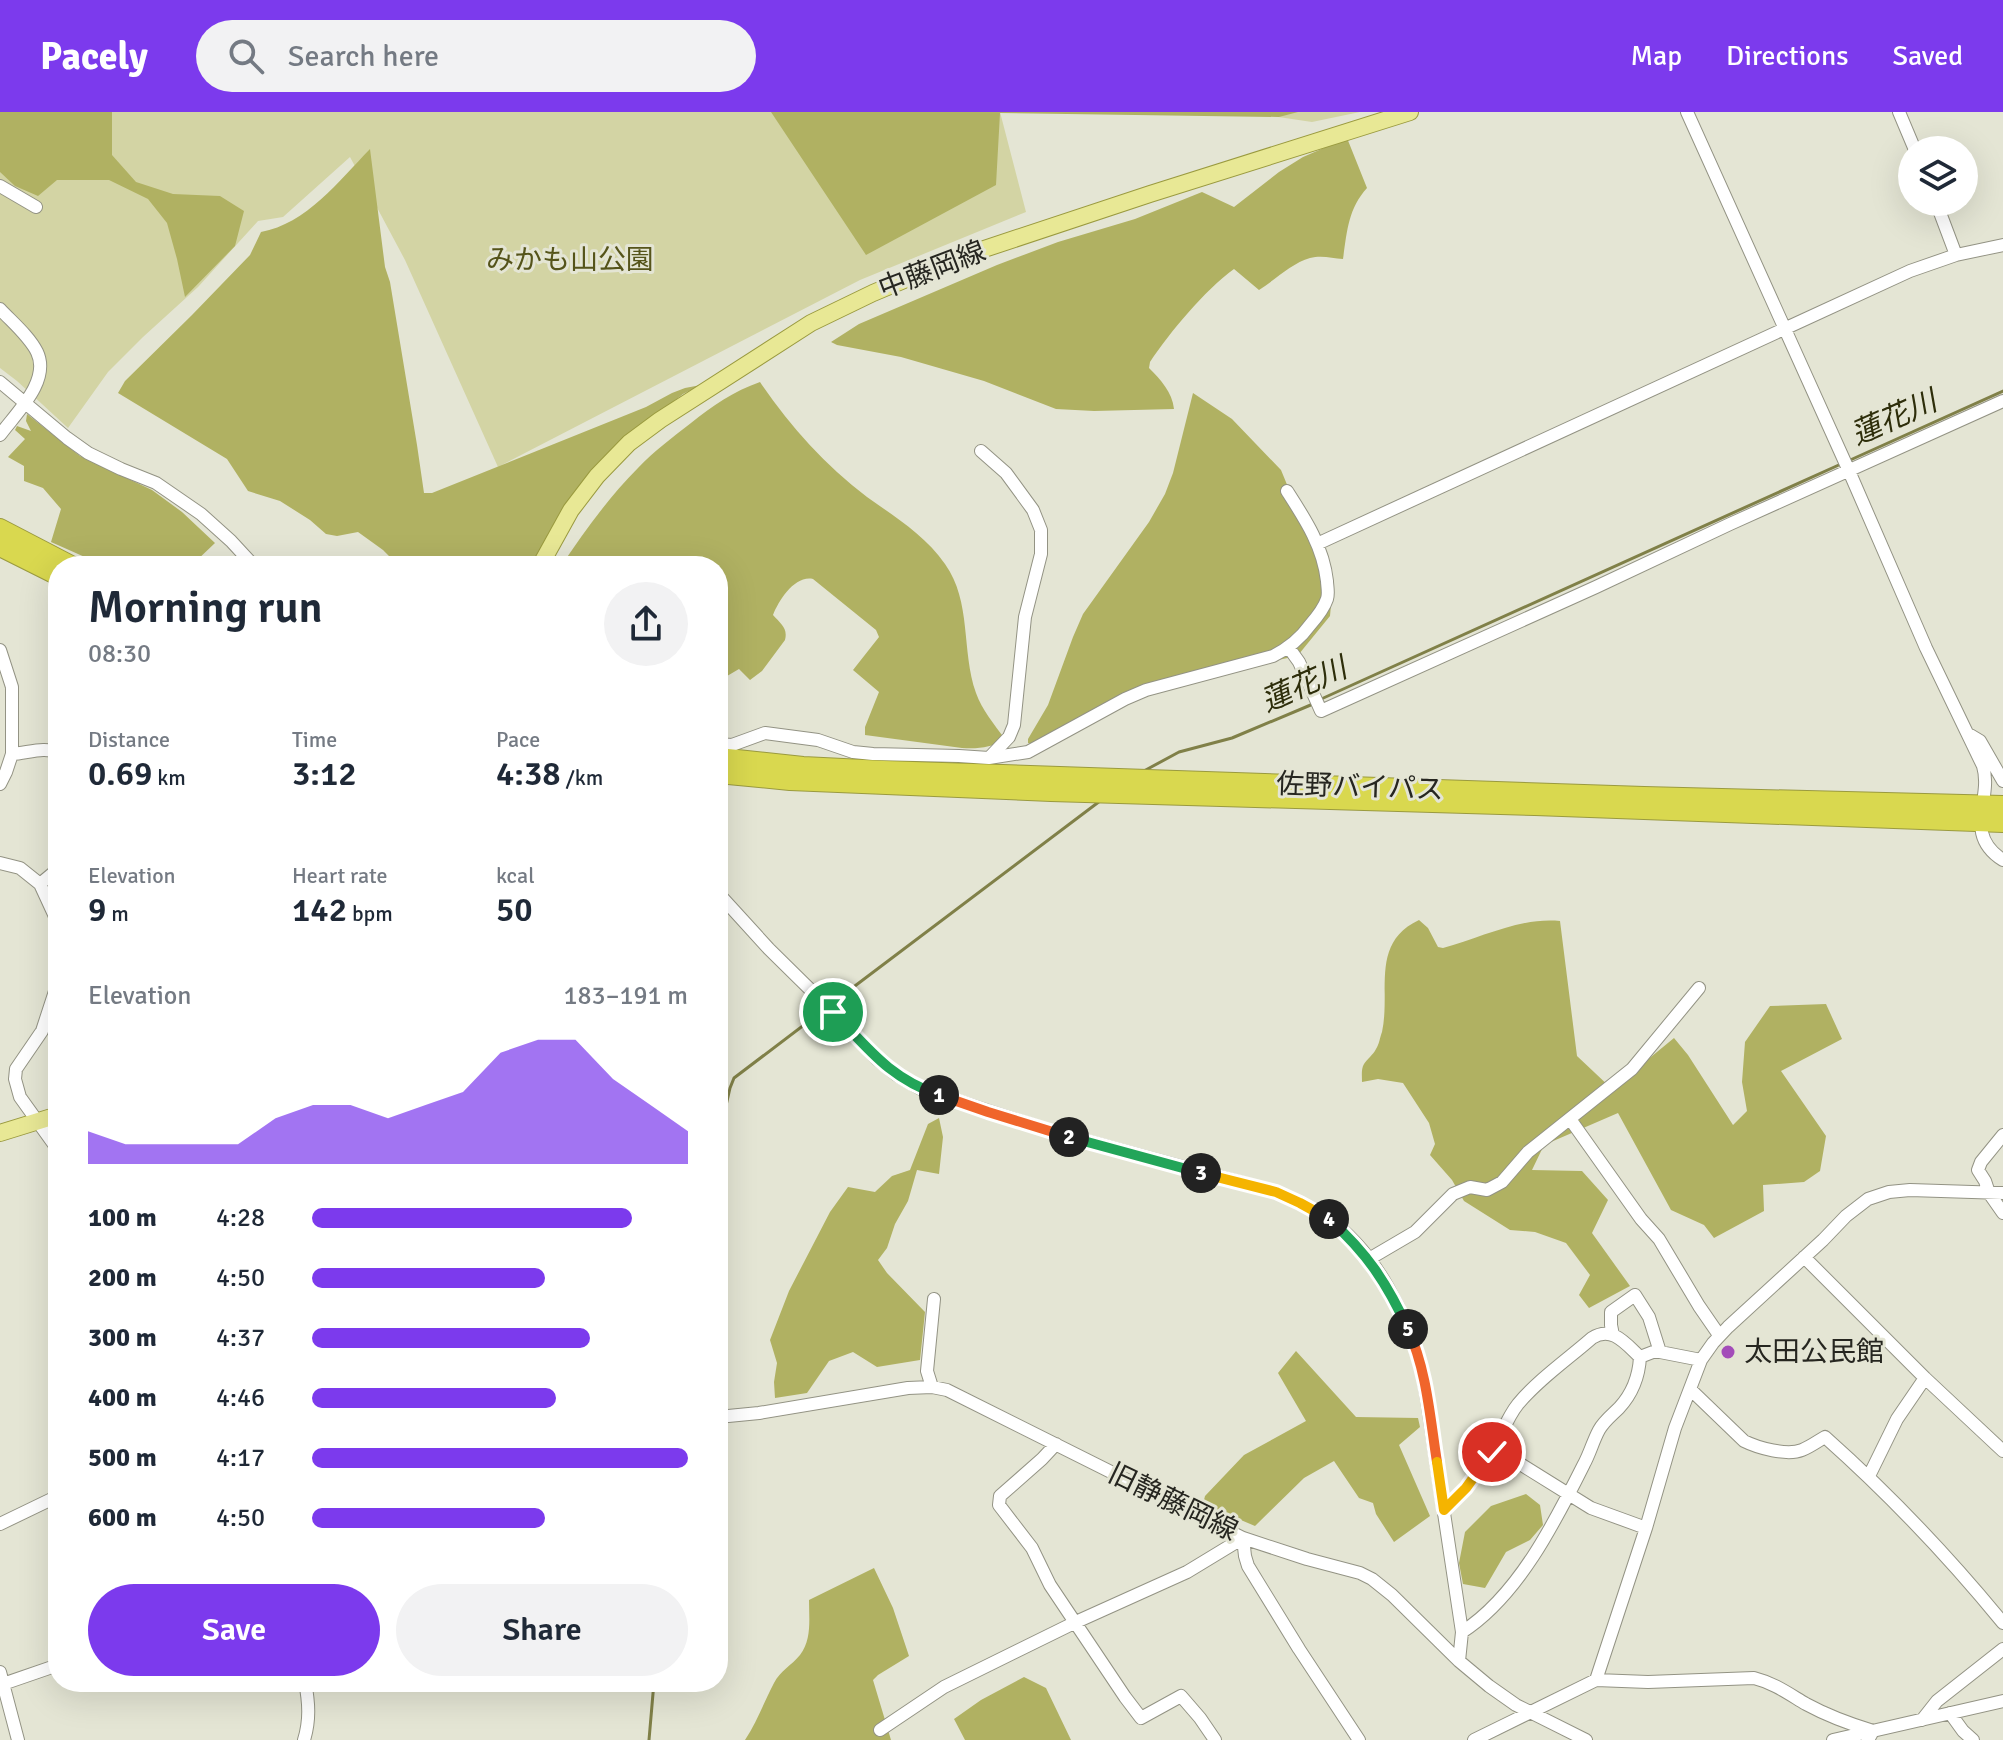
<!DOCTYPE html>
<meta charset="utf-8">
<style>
:root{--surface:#fff;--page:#f2f2f3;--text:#1f2937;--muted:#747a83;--accent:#7c3aed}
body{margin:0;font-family:Signika,"Noto Sans JP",sans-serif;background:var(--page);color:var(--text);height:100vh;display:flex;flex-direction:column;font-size:30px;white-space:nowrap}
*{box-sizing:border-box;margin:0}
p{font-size:26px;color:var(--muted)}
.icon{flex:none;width:44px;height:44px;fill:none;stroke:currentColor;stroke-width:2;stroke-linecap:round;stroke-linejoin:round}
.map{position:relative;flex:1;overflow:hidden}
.details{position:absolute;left:48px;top:444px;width:680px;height:1136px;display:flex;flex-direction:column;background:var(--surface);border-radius:32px;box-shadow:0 8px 32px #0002}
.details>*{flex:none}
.controls{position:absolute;left:1898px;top:24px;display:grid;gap:16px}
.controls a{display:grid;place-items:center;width:80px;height:80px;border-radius:50%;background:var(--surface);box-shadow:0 8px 32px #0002;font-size:40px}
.pin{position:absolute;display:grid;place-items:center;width:68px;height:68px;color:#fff;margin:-34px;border:4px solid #fff;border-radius:50%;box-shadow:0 2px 8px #0007}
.km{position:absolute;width:40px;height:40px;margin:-20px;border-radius:50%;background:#222;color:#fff;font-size:22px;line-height:40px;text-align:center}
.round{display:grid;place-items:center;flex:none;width:84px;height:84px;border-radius:42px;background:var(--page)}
.overview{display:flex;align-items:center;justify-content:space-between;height:136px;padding:0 40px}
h1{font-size:44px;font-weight:600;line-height:60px}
.metrics{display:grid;grid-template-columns:repeat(3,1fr);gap:12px;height:136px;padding:8px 40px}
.metrics div{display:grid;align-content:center}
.metrics b{font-size:34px;font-weight:600}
.metrics small{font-size:22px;font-weight:400}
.metrics p{font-size:22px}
.chart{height:224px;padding:16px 40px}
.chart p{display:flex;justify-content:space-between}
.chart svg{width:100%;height:144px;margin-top:8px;fill:var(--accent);opacity:.7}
.primary-button{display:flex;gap:16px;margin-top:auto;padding:16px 40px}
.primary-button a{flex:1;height:92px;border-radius:48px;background:var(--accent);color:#fff;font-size:32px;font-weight:600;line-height:92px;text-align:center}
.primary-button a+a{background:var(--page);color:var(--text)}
ul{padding:0 40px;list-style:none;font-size:26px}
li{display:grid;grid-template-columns:128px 96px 1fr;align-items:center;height:60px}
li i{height:20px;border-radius:10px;background:var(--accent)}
header{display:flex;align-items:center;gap:48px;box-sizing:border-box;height:112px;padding:0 40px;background:var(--accent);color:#fff}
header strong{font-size:38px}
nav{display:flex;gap:44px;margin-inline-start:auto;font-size:28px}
.search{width:560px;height:72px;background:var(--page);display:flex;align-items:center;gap:20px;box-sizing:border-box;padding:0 28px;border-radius:44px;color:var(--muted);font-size:30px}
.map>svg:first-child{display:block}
.green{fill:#d3d4a4}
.forest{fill:#b0b162}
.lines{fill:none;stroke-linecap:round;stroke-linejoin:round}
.stream{stroke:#808048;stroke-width:3}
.minor-casing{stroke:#939384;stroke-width:14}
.major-casing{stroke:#9a9a3f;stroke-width:18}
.highway-casing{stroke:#9a9a3f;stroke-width:20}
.minor{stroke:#fff;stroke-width:12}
.major{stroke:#e8e895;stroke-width:16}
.highway{stroke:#d9d84f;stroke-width:18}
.split-1-casing{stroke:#fff;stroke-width:16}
.split-2-casing{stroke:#fff;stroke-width:16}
.split-3-casing{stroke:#fff;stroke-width:16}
.split-4-casing{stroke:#fff;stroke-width:16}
.split-5-casing{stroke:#fff;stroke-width:16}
.split-6-casing{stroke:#fff;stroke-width:16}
.split-7-casing{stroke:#fff;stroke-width:16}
.split-1{stroke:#22a559;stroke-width:10}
.split-2{stroke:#f0652b;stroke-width:10}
.split-3{stroke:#22a559;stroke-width:10}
.split-4{stroke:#f5b400;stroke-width:10}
.split-5{stroke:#22a559;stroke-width:10}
.split-6{stroke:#f0652b;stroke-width:10}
.split-7{stroke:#f5b400;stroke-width:10}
.poi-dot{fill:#a34cb9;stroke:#e4e5d4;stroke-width:3}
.labels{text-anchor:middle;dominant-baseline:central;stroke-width:6;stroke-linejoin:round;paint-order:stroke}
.park-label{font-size:28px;fill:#55541a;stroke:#e4e5d4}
.street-label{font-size:28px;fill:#262620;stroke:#e4e5d4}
.poi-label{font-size:28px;fill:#262620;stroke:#e4e5d4;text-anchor:start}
.water-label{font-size:30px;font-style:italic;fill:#2e2e0b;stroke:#e4e5d4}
</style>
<header>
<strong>Pacely</strong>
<div class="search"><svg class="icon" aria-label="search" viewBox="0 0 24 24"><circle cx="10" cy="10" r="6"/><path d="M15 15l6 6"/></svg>Search here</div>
<nav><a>Map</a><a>Directions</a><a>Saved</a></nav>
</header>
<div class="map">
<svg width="2003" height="1628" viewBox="0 0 2003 1628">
<rect width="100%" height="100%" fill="#e4e5d4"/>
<!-- green -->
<path class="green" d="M0,0H1000L1026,100L860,168L498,355L405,148L350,45L283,105L258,109L198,175L143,225L108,260L68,316L17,269L0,256Z
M1244,0H1360L1312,10Z"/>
<!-- forest -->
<path class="forest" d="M0,0H112V43L136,70L173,82L220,84L244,99L235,134L185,185L177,147L167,111L148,87L109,68H57L38,84L15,74L0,60Z
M771,0H1298L1279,5L1000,1L996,73L866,143Z
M1347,26L1367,76C1348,97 1347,120 1343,147C1332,146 1321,143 1310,146C1292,151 1275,168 1259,178L1234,157C1204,179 1171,219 1150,250L1149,256C1161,268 1172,280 1174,297L1094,299L1056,297L984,269L901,245L837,233L831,230L859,212L997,153L1058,130L1135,107L1202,80L1234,95L1279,60L1303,45Z
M370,37L385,155L390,170L417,333L424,381H432L646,295L672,281L685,276L701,273L683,282L650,308L558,407L530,454H396L397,452L383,438L358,420L337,424L326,422L310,408L280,389L248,379L227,347L118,281L125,269L192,203L250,143L261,120C306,112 339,69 370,37Z
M760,270C790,314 824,352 867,385C895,405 925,423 945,452C972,490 961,538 976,581C982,598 994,612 1005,627C992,636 977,637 962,636L865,623V615L879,580L853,558L879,525L876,518L813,467C795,463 779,488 773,503C781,512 788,516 785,528L762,559L750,568L739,557L722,567L718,564V454H561C584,420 609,385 638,356C654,339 673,325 691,311C712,294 734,279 760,270Z
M1193,281L1232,307L1281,358L1332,482L1330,504L1299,542L1292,545L1228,559L1158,578L1032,632L1028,631V627L1048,593L1073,525L1083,502L1149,410L1165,382L1173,361Z
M27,302L80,344L152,378L182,400L215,431L194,451L181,449L178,454H105L51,430L61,397L43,376L24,369V354L8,345L25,327L15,318L17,314L31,319L26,309Z
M1419,808L1428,816L1438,835L1443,836C1481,826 1520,805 1560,809L1577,944L1612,977L1674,926L1688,943L1733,1013L1747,999L1742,970L1745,930L1770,894L1826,892L1842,927L1781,959L1826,1024L1820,1059L1804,1070L1763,1073L1764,1099L1714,1126L1704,1113L1671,1098L1618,1001L1544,1033L1532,1058L1582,1059L1608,1088L1592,1121L1630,1174L1589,1196L1579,1183L1590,1163L1566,1131L1535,1120L1510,1118L1464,1089L1452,1068L1430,1043L1435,1032L1429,1011L1403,971L1378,967L1362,970C1362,964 1361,957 1364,952C1367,947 1373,943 1376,937C1379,933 1380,925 1382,920C1391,879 1370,831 1419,808Z
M939,1006L943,1025L939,1062L917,1058L908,1089L895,1112L887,1136L878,1148L887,1161L925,1200L920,1248L877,1255L853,1240L829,1249L807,1281L775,1286L774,1270L777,1251L770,1228L789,1179L830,1100L848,1075L875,1080L892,1064L910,1058L928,1012Z
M1296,1239L1356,1305L1418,1306L1420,1315L1399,1333L1430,1404L1394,1430L1376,1402L1373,1391L1359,1386L1334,1349L1304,1366L1255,1414L1203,1392L1205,1384L1244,1343L1306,1309L1278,1261Z
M1526,1382L1540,1393L1543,1413L1530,1428L1506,1440L1485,1476L1463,1472L1459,1451L1465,1420L1491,1394Z
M874,1456L893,1496L909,1544L878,1563L873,1568L891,1628H745C757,1610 764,1590 774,1571C780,1559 792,1553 800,1543C812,1527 809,1507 809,1488Z
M1024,1565L1046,1576L1071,1628H965L954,1607L981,1588Z"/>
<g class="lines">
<!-- stream -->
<path class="stream" d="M1848,349L2003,279
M1319,588L1841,352
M1142,660L1179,640L1232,626L1313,592
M831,892L1100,689
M718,1029L730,976L734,966L825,897
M649,1628L654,1570"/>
<defs>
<path id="minor" d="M1687,0L1849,359L1926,536L1983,654C1993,687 1962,722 2003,748
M1899,0L1915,38
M0,74L36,95
M1936,90L1956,143
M0,197C12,210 29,224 37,240C51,269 16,301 0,323
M0,270L67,326L88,341L121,357L156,371L201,402L231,429L254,454
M981,339L1006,361L1033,398L1041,418V442L1025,505L1014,613L1009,625L989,646
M1317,432L1910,159L1956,143L2003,133
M1289,536L1299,550L1321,599L1596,475L1730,412L2003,289
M0,538L12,575V642L6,660L0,672
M1970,623L1980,629L2003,669
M718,632L732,633L765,621L818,628L853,640L873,642L959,644L989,646L1028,640L1125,587L1146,578L1273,544C1289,536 1300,527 1310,513C1317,505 1324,496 1327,487C1329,481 1327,474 1327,469C1323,434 1305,407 1287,379
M12,642C28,641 45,634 58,641
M0,751L20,756L40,772L58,811
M40,772L58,757
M718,781L769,837L836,903L877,947L897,963L921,977L1053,1020L1276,1080C1293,1088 1310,1095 1326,1105C1377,1140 1407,1204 1423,1262L1462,1520L1459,1549
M58,870L42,919L16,957L15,967L20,985L58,1038
M1570,1007L1641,1107L1659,1127L1699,1194L1719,1223
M2003,1023L1981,1050L1978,1058L1985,1069L1989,1081L2003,1101
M1804,1145L1925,1266L2003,1339
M1369,1147L1415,1120L1453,1082L1470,1075L1487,1078L1502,1070L1528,1040L1632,957L1699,876
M1613,1223L1611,1213V1200L1635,1183L1649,1205L1660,1240L1701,1248
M932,1275L927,1259L934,1187
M1690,1277L1744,1329C1758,1336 1787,1344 1802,1338C1810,1335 1818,1329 1825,1325C1889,1382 1949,1445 2003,1511
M718,1305L759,1301L908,1276L932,1275L947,1278L1243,1426L1307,1447L1360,1461L1372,1467L1392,1483L1459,1549L1489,1574L1516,1593L1586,1628
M1056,1332L1042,1347L1000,1384L999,1393L1032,1436L1050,1473L1125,1585L1141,1606L1181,1584L1200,1606L1215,1628
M1492,1340L1517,1350L1591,1396L1646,1416
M1869,1364L1897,1307L1925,1266
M1444,1398C1461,1381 1479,1363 1491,1341C1501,1325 1506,1307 1518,1292C1539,1267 1568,1247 1592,1226C1612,1213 1626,1232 1640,1245
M0,1412L58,1384
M1462,1520C1518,1484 1555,1410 1584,1352C1590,1341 1593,1329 1599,1318C1604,1309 1612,1303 1619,1296C1632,1282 1639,1264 1640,1245L1653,1240H1660
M0,1560L18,1628
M1596,1568L1648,1570L1754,1566C1774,1571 1789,1582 1806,1592C1828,1604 1850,1612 1873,1619L1868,1628
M0,1573L58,1553
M1950,1601L1963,1619L1973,1628
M1922,1608L1937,1589L2003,1537
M880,1618L944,1575L1076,1510L1187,1460L1243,1426L1245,1444L1248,1454L1299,1537L1359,1628
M304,1628C310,1608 309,1591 305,1570
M1474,1628L1596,1568L1646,1416L1675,1316L1701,1248L1713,1231L1728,1215L1823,1128L1846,1104L1868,1087L1889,1080L1910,1078L2003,1081
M1833,1628L2003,1589"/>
<path id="major" d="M540,454L571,398L597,364L629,331L660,308L811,211L873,181L954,147L1150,82L1410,0
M0,1021L58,1003"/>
<path id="highway" d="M0,416L73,454
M0,435L58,464
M718,645L803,654L883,658L1644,684L2003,693
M718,662L790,669L1051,680L1535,694L2003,711"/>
</defs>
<!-- minor casing -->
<use href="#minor" class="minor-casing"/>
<!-- major casing -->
<use href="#major" class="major-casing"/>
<!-- highway casing -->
<use href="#highway" class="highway-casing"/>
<!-- minor -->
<use href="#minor" class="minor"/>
<!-- major -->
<use href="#major" class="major"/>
<!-- highway -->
<use href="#highway" class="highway"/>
</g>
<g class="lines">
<defs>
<path id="split-1" d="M833,900C868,936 889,966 939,983"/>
<path id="split-2" d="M939,983L988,1000L1069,1025"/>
<path id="split-3" d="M1069,1025L1201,1061"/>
<path id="split-4" d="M1201,1061L1276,1080L1300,1091L1329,1107"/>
<path id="split-5" d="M1329,1107C1367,1141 1387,1171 1408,1217"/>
<path id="split-6" d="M1408,1217C1427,1259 1430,1306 1437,1350"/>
<path id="split-7" d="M1437,1350L1444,1398L1466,1376L1492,1340"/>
</defs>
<!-- split-1 casing -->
<use href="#split-1" class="split-1-casing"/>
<!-- split-2 casing -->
<use href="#split-2" class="split-2-casing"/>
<!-- split-3 casing -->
<use href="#split-3" class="split-3-casing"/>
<!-- split-4 casing -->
<use href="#split-4" class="split-4-casing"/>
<!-- split-5 casing -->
<use href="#split-5" class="split-5-casing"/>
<!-- split-6 casing -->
<use href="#split-6" class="split-6-casing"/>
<!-- split-7 casing -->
<use href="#split-7" class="split-7-casing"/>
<!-- split-1 -->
<use href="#split-1" class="split-1"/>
<!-- split-2 -->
<use href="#split-2" class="split-2"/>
<!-- split-3 -->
<use href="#split-3" class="split-3"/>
<!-- split-4 -->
<use href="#split-4" class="split-4"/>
<!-- split-5 -->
<use href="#split-5" class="split-5"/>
<!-- split-6 -->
<use href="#split-6" class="split-6"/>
<!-- split-7 -->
<use href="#split-7" class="split-7"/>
</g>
<!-- markers -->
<circle class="poi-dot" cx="1728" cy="1240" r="8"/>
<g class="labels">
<!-- park labels -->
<g class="park-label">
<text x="570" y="148">みかも山公園</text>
</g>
<!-- street labels -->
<g class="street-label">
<text transform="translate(932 158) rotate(-21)">中藤岡線</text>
<text transform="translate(1360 675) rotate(2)">佐野バイパス</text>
<text transform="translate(1173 1390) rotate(26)">旧静藤岡線</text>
</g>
<!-- poi labels -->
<g class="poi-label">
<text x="1744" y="1240">太田公民館</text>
</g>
<!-- water labels -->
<g class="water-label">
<text transform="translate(1894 306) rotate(-24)">蓮花川</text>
<text transform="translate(1304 573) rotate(-24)">蓮花川</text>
</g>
</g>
</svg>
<div class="controls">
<a><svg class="icon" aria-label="layers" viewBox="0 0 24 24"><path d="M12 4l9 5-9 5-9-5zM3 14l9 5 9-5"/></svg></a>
</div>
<div class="pin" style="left:833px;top:900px;background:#1e9e55"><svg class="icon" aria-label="arrive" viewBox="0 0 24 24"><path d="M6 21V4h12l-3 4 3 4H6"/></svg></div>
<div class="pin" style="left:1492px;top:1340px;background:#d93025"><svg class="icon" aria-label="check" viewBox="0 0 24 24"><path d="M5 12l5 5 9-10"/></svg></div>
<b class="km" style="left:939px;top:983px">1</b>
<b class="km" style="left:1069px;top:1025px">2</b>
<b class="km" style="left:1201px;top:1061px">3</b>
<b class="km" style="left:1329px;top:1107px">4</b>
<b class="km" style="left:1408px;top:1217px">5</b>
<section class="details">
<div class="overview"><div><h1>Morning run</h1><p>08:30</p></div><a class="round"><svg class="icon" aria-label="share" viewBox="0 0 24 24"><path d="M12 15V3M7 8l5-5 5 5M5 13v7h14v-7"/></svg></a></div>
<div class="metrics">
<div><p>Distance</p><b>0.69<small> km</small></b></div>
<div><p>Time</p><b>3:12</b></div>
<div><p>Pace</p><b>4:38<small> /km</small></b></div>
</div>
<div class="metrics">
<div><p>Elevation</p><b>9<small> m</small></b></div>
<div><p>Heart rate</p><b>142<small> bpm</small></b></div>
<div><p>kcal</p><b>50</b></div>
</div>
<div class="chart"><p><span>Elevation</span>183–191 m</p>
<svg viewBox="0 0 160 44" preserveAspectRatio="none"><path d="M0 44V34L10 38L20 38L30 38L40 38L50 30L60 26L70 26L80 30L90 26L100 22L110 10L120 6L130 6L140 18L150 26L160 34V44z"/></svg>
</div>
<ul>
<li><b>100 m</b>4:28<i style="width:85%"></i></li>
<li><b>200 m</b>4:50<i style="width:62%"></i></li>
<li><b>300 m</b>4:37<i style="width:74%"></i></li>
<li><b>400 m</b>4:46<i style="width:65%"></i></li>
<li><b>500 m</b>4:17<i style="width:100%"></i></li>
<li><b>600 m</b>4:50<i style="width:62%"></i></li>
</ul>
<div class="primary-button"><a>Save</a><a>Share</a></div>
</section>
</div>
